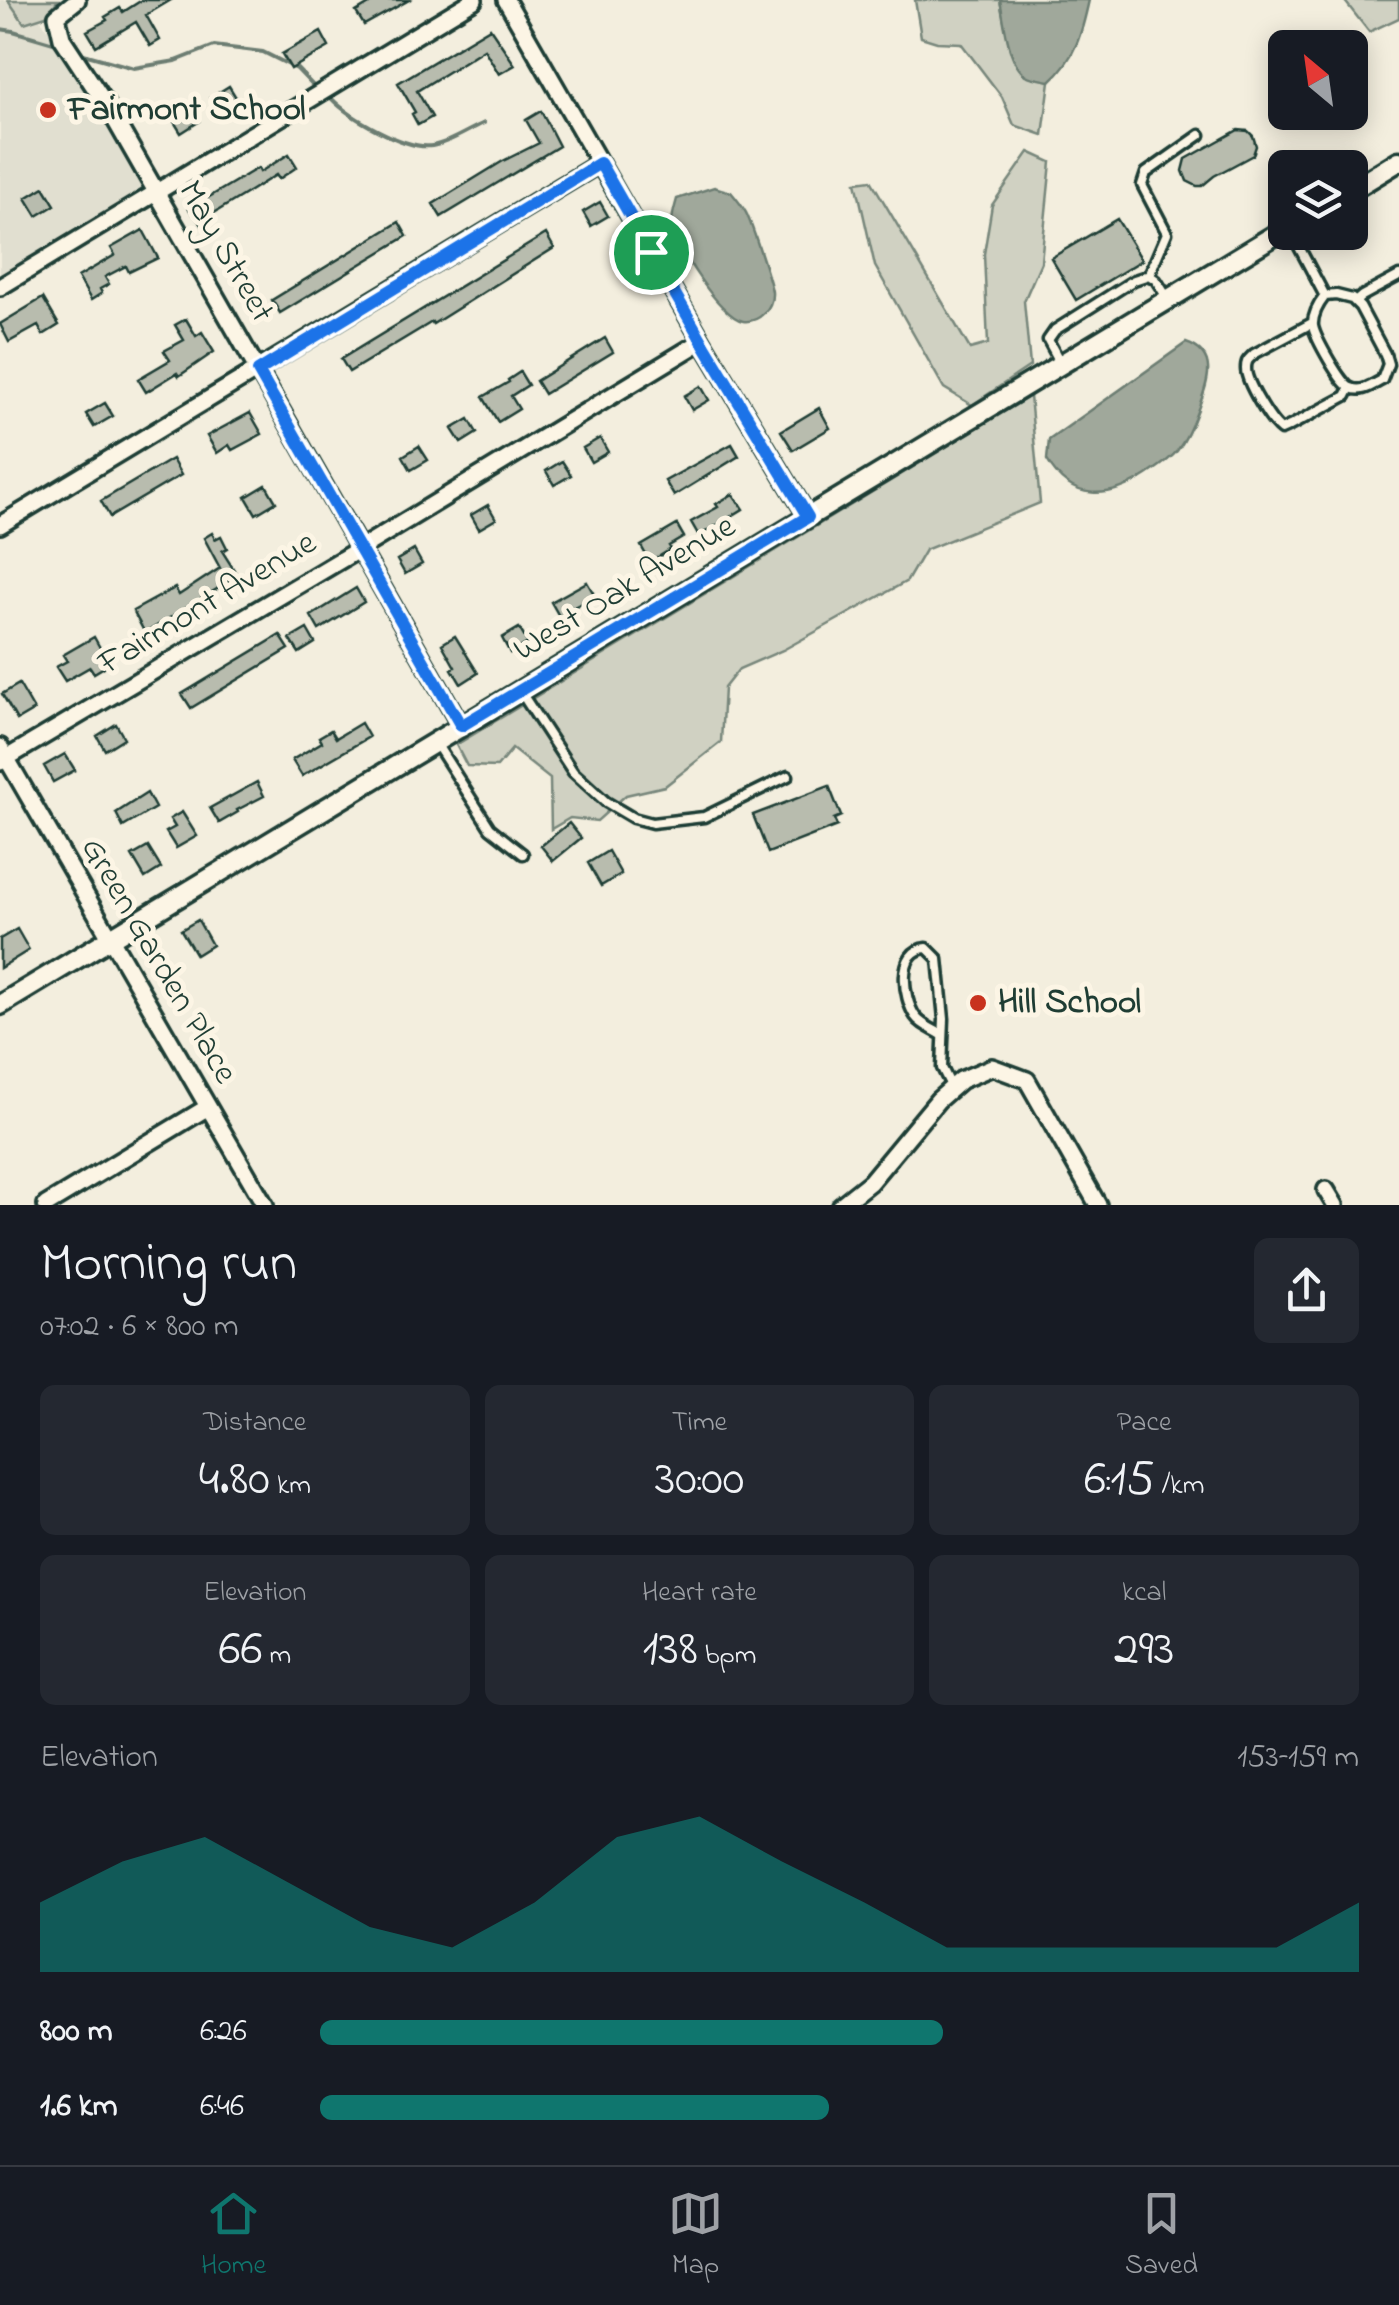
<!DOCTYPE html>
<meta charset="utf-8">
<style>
:root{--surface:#171b24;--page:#242831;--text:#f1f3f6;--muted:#9ea1a6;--line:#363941;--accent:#0f766e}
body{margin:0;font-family:"Indie Flower",sans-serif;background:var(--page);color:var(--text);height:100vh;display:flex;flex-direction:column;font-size:38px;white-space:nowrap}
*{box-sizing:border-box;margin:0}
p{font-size:32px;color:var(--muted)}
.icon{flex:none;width:55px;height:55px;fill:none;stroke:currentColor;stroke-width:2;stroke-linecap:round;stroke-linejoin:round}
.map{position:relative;height:1205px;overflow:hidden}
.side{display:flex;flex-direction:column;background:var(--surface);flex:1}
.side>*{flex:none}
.needle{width:65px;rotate:331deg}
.buttons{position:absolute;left:1268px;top:30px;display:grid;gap:20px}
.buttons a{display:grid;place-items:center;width:100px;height:100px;border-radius:15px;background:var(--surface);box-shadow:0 5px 25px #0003;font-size:50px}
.pin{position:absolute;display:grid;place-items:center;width:85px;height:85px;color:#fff;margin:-42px;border:5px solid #fff;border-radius:50%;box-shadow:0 2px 10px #0007}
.round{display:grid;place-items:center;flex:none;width:105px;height:105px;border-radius:15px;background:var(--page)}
.head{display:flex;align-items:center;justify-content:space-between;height:170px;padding:0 40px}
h1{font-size:55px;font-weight:600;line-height:75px}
.metrics{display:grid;grid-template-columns:repeat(3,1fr);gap:15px;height:170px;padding:10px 40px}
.metrics div{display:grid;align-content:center;border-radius:15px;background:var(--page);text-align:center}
.metrics b{font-size:50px;font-weight:600}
.metrics small{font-size:28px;font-weight:400}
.metrics p{font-size:28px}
.chart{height:280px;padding:20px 40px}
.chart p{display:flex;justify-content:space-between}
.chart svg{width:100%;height:180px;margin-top:10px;fill:var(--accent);opacity:.7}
ul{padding:0 40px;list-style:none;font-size:32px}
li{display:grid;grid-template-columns:160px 120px 1fr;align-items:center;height:75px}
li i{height:25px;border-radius:12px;background:var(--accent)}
.tabs{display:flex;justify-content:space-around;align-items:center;height:140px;border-top:2px solid var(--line);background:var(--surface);font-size:28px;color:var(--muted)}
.tabs a{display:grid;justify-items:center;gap:5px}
.tabs .active{color:var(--accent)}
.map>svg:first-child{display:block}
.built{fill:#e1dfd0}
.green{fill:#d0d1c2;stroke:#78877b;stroke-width:2.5}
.water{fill:#a0a89b;stroke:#6c7d72;stroke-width:2.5}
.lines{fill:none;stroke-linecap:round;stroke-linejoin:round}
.stream{stroke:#6c7d72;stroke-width:4}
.building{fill:#b8bcae;stroke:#1f3d34;stroke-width:2.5}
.service-casing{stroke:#1f3d34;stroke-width:15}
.minor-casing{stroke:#1f3d34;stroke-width:22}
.tertiary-casing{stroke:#1f3d34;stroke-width:25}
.service{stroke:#fcf5e5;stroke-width:8}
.minor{stroke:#fcf5e5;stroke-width:15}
.tertiary{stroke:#fcf5e5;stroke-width:18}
.route-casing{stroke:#fff;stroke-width:20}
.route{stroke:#1a73e8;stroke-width:12}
.poi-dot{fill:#c8321e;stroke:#fcf5e5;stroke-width:4}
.labels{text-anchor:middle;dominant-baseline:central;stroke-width:10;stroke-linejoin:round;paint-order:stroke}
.poi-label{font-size:35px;font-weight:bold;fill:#1f3d34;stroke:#fcf5e5;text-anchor:start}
.street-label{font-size:35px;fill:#1f3d34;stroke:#fcf5e5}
</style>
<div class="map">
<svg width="1399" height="1205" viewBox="0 0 1399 1205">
<rect width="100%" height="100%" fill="#f3eede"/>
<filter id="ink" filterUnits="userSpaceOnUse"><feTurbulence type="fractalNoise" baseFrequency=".01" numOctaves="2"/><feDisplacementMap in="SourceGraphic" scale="20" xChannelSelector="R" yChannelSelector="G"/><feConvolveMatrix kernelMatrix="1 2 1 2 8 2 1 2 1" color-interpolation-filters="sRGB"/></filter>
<g filter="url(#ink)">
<!-- built -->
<path class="built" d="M0,0H26L46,27L145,192L0,280Z"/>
<!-- green -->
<path class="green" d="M8,0H58L46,16L24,23Z
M915,0H1000L1010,50L1025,75L1050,81L1043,135L1014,125L1002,97L961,43L937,42L921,37Z
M1344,0H1399V18L1369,32Z
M1029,152L1051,162L1041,262L1024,301L1030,366L972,405L944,388L875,266L856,182L871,180L970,349L988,344L984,254L992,205Z
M1030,396L1040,503L925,550L907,581L783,650L739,669L724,688L721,742L665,786L626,795L597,821L570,818L551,829L550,779L512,749L497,767L467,766L456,745Z"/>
<!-- water -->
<path class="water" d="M1000,0H1089C1082,32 1076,58 1050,81C1043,79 1032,79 1026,75C1008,65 1004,19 1000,0Z
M714,187L731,192C736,198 741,204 745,211C750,218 771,283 772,292C773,308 759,323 743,321C721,318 673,243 672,223C672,215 675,207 677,199Z
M1186,343C1220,354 1207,384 1198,409C1193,423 1187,438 1177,451C1169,461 1157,468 1147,475C1110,499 1071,503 1047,460L1049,440Z"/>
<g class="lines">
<!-- stream -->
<path class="stream" d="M0,29L13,31L57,44
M80,53L134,68L176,61L214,46L263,52L297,69L317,90
M331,98C349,117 405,150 432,146C450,143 468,130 484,123"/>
</g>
<!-- building -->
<path class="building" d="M142,0H171L146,15L160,40L150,46L136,22L96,46L87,31L107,20L105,17L120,8L123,12Z
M376,0H409L364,25L356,12Z
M490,28L515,65L499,74L484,49L451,70L417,91L432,117L418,125L412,114L415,112L398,83Z
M321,32L329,47L291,69L282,54Z
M229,86L237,99L218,111L210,98Z
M192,109L200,121L181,133L173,120Z
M541,111L559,146L441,217L433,204L503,161L539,143L526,120Z
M1238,130L1248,131L1253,136L1256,146L1253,155L1214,176L1202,186H1197L1187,181L1183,171L1186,159Z
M289,154L297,167L279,179L276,175L247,193L211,215L214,218L203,226L189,209L258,168L260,172Z
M44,187L55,205L37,216L26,198Z
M600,202L608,216L591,226L583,212Z
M1117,219L1142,260L1076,300L1051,258Z
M399,222L407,236L280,313L272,300Z
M143,230L158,258L129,272L126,266L105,277L109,284L100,289L102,293L91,300L78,277L115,255L111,248Z
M546,234L554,248L433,324L432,322L349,372L341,359Z
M43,298L59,325L43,335L38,326L9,342L0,324Z
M186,319L196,336L202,332L214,352L179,376L177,373L146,392L138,379L170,360L164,351L184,340L175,325Z
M605,338L613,352L544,394L536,381Z
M520,372L528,385L511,396L519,409L498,422L483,397L509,382L508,380Z
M701,386L709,400L692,410L684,396Z
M105,403L113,416L94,427L86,414Z
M819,408L830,428L793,450L781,431Z
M250,413L262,434L232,450L229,445L217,453L207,436Z
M469,419L477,433L461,443L452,429Z
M600,438L608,452L591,462L583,448Z
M732,444L739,456L674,496L665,481Z
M419,446L428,460L411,470L403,456Z
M172,459L181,475L110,517L101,501Z
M562,461L571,475L554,485L546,471Z
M266,485L276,502L256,514L246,497Z
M733,494L743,509L699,536L691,522L718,507L716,504Z
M488,505L496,519L479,529L471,515Z
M677,525L684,537L669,546L671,549L650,562L641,546Z
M212,533L215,539L221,536L227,548L222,551L238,576L145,633L133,611L175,588L179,595L220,568L204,538Z
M414,550L422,564L405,574L397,560Z
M587,582L595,596L574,607L578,614L563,623L551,602Z
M356,588L364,602L319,630L311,616Z
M519,628L528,643L510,653L502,638Z
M307,629L315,643L299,653L290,639Z
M280,635L289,649L191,708L182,694Z
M455,636L478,673L461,684L452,669L455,667L442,644Z
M94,637L109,664L94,673L90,667L65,681L56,667L67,661L63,655Z
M19,684L34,710L17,720L2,694Z
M361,723L369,737L302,776L292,760L322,742L319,737L331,730L336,738Z
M116,724L124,738L105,750L97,736Z
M65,754L75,770L53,782L44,766Z
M257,782L264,796L237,810L238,812L219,823L210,808Z
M829,786L841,816L834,819L837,826L768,853L753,815Z
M147,793L155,808L123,827L116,813Z
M182,812L197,836L176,848L166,832L175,827L170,819Z
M569,823L581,838L553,861L541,846Z
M148,847L161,868L145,878L132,856Z
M608,851L621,874L601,886L588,863Z
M198,920L212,945L196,955L181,930Z
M17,929L29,950L0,968V939Z"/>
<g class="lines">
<defs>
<path id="service" d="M1291,232L1325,296
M1149,275L1167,233L1142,185L1146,173L1200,135
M1336,295L1352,299L1360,307L1385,354L1388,364L1382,380C1372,385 1362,393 1351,388C1341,385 1315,337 1313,326C1312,315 1318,305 1325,296Z
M1355,302L1362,296L1399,276
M1312,323L1254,354C1248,360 1246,360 1246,369C1246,382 1270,422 1281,430L1290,426L1346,396L1350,388
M1061,364L1048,340L1055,330L1134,280L1149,275L1156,280L1168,299
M520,691L573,772L606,802L633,818L652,823L704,817L788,776
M435,742L490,828L523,854
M942,1035C933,1029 921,1025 915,1016C903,998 896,950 927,948L938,959L944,1019L942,1068L952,1088"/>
<path id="minor" d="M77,0L57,16L62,38L110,111L461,726
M506,0L702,341L808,517
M0,287L474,0
M0,525L600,163
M0,747L265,1205
M0,762L361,548L702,341
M1326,1190L1335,1205
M46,1205L208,1107
M841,1205L870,1182L938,1100L961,1080L992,1067L1027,1080L1098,1205"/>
<path id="tertiary" d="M1350,191L1399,161
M0,1005L1285,229"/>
</defs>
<!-- service casing -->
<use href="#service" class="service-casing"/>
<!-- minor casing -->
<use href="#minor" class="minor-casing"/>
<!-- tertiary casing -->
<use href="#tertiary" class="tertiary-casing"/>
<!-- service -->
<use href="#service" class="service"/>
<!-- minor -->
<use href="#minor" class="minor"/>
<!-- tertiary -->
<use href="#tertiary" class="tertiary"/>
</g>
</g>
<g class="lines" filter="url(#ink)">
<defs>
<path id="route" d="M600,163L702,341L808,517L461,726L258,371Z"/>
</defs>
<!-- route casing -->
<use href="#route" class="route-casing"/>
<!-- route -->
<use href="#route" class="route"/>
</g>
<!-- markers -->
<g class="poi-dot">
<circle cx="48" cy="110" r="10"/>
<circle cx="978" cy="1003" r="10"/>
</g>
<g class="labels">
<!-- poi labels -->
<g class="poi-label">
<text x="68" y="110">Fairmont School</text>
<text x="998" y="1003">Hill School</text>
</g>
<!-- street labels -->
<g class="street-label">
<text transform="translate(225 252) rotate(60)">May Street</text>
<text transform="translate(625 589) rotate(-31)">West Oak Avenue</text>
<text transform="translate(208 604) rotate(-31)">Fairmont Avenue</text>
<text transform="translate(158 961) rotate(60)">Green Garden Place</text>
</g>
</g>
</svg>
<div class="buttons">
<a><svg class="needle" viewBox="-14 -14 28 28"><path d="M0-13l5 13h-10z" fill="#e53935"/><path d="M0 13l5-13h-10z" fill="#9ea1a6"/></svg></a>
<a><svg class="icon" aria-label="layers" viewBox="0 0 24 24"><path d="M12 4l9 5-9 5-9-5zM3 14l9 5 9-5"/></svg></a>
</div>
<div class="pin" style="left:651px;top:252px;background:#1e9e55"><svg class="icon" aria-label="arrive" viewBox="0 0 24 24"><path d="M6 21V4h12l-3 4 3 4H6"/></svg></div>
</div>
<section class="side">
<div class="head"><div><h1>Morning run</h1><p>07:02 · 6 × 800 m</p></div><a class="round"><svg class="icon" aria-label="share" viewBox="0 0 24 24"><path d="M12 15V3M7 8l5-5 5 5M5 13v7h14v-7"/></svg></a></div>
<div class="metrics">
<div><p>Distance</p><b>4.80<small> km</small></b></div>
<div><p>Time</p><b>30:00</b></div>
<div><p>Pace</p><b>6:15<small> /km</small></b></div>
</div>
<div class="metrics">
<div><p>Elevation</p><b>66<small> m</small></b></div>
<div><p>Heart rate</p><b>138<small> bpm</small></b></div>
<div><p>kcal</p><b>293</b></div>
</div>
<div class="chart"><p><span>Elevation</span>153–159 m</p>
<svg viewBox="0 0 160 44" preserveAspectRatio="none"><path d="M0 44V27L10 17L20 11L30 22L40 33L50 38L60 27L70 11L80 6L90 17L100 27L110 38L120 38L130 38L140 38L150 38L160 27V44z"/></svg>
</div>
<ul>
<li><b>800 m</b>6:26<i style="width:60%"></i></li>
<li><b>1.6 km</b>6:46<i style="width:49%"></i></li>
</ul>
</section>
<nav class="tabs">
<a class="active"><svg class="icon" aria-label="home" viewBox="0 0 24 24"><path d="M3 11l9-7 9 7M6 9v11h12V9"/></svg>Home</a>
<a><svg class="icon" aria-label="map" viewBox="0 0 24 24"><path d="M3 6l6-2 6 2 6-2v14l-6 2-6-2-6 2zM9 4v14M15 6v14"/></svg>Map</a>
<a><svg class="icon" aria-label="saved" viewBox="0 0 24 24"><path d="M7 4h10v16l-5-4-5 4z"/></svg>Saved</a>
</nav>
